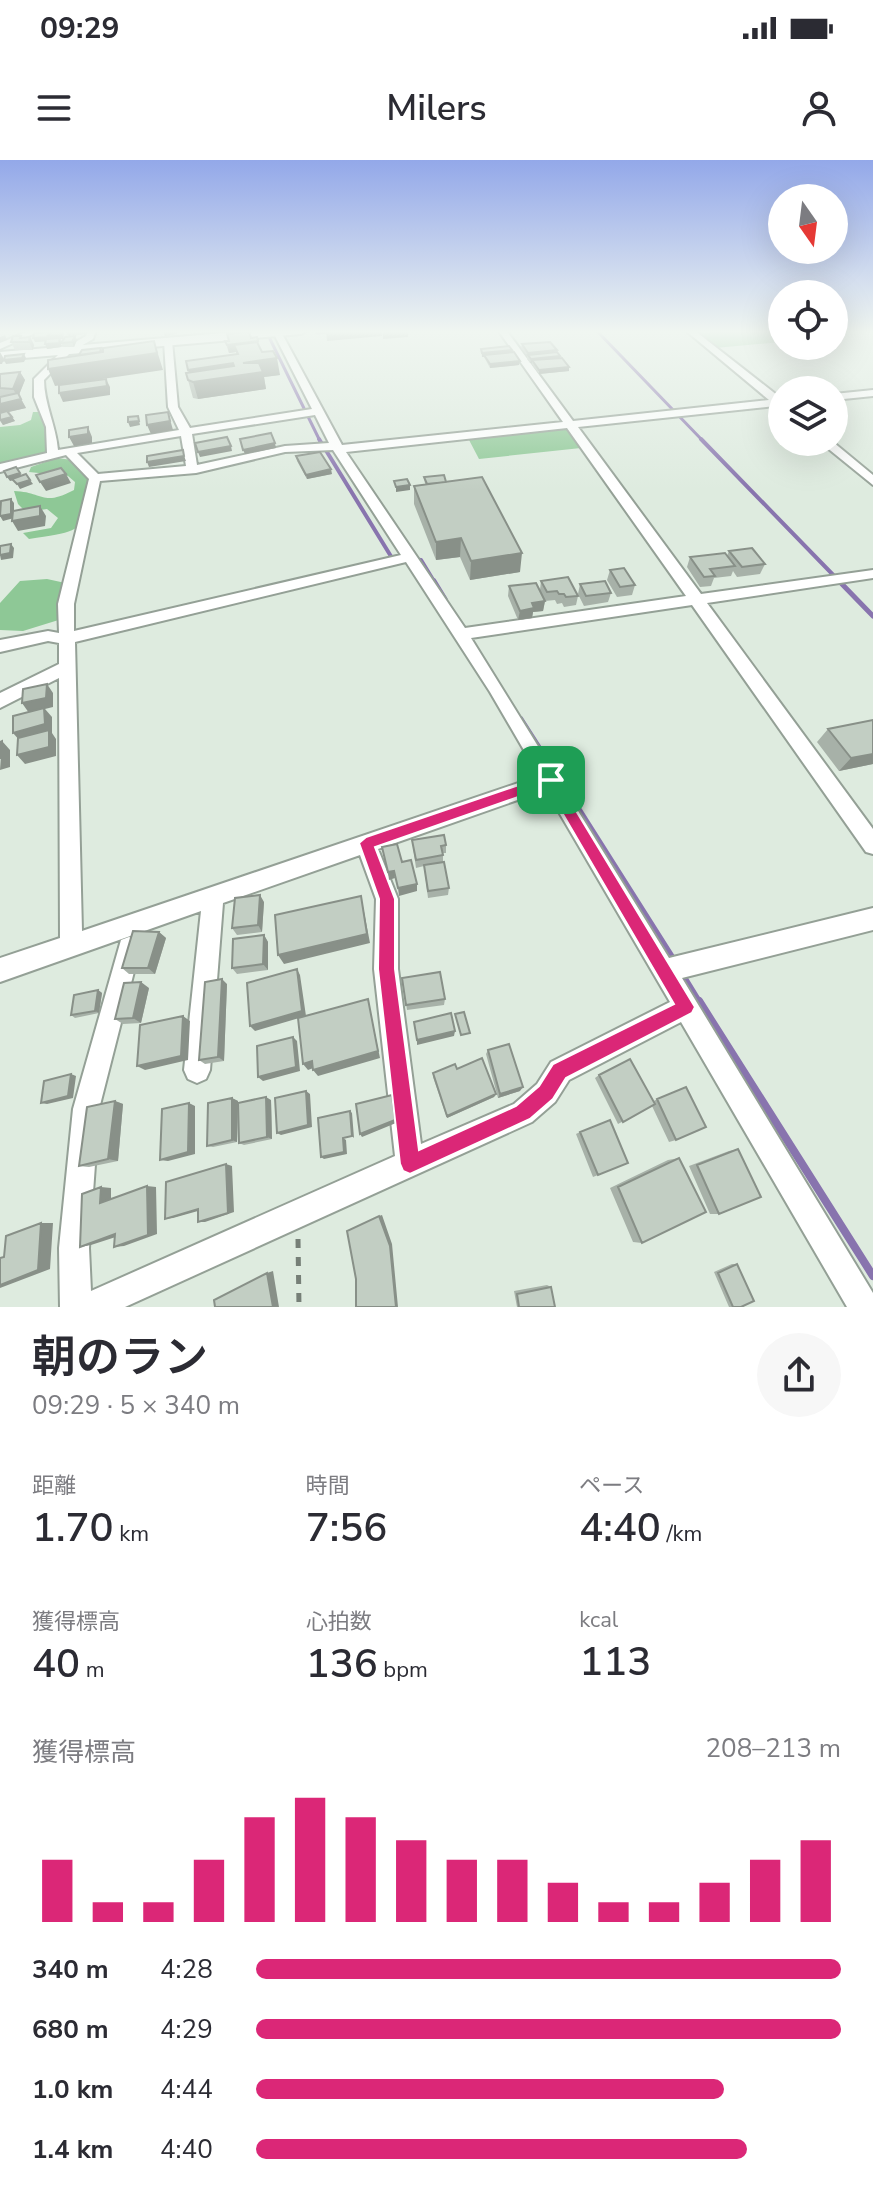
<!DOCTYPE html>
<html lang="ja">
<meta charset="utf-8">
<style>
:root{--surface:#fff;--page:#f7f7f7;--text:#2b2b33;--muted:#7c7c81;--accent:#db2777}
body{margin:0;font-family:"Nunito Sans","Noto Sans JP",sans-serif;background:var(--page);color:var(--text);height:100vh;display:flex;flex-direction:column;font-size:30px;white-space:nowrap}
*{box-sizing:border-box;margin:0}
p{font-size:26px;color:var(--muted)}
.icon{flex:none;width:44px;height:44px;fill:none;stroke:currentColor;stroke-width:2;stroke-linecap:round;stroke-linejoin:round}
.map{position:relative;height:1147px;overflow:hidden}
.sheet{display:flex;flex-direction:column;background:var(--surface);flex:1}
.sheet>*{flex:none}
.needle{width:52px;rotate:166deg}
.fabs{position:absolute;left:768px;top:24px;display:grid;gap:16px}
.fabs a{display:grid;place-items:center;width:80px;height:80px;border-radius:50%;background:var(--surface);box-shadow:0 8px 32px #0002;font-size:40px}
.pin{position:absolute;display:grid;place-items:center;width:68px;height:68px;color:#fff;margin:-34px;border-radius:16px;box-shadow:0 4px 12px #0006}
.round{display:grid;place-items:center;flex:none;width:84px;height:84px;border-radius:42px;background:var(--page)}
.headline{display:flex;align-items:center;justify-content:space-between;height:136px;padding:0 32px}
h1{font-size:44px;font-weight:600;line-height:60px}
.figures{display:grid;grid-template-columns:repeat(3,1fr);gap:12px;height:136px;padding:8px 32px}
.figures div{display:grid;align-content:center}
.figures b{font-size:40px;font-weight:600}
.figures small{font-size:22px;font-weight:400}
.figures p{font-size:22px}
.chart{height:224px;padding:16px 32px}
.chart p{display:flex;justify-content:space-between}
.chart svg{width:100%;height:144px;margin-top:8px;stroke:var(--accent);stroke-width:6}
ul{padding:0 32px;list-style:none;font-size:26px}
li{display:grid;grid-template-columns:128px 96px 1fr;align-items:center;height:60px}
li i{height:20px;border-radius:10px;background:var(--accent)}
.status{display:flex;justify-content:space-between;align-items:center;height:56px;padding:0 40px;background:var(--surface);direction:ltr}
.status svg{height:22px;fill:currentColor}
header{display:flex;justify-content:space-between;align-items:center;height:104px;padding:0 32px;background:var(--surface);font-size:36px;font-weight:600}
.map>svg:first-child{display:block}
.green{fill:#8ec896}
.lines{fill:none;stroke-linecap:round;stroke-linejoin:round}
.stream-far4{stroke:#8874ae;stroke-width:3}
.stream-far3{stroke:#8874ae;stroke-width:4}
.stream-far2{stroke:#8874ae;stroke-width:5}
.stream-far1{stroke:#8874ae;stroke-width:6}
.stream{stroke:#8874ae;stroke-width:8}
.minor-casing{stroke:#94a096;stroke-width:4}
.highway-casing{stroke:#94a096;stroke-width:4}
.path{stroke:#767f77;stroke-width:5;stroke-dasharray:9 9;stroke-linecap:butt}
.minor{fill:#fff;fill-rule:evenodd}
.highway{fill:#fff;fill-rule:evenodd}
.wall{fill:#a7b1a8}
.shaded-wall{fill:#889088}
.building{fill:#c2cec3;stroke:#889088;stroke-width:2}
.route{fill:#db2777;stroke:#fff;stroke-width:2;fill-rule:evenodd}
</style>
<div class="status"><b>09:29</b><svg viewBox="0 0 49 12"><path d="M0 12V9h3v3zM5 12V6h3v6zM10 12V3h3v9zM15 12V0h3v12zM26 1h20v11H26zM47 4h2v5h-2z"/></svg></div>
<header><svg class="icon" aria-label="menu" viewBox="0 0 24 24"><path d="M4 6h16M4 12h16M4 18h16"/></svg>Milers<svg class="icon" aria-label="person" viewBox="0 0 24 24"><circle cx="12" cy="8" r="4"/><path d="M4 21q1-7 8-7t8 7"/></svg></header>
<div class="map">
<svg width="873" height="1147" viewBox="0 0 873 1147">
<rect width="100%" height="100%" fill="#deebdf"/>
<!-- green -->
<path class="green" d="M738,170H780L782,182L715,188L697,174Z
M33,252H45L48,296L0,308V267L20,265L31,260Z
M566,267L581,288L479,299L468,278Z
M57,298L80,301L95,318C81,374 86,370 29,379L23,373L51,368L58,358L47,349L26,352L18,344L14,331C44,332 42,347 74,330L75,322L68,316L29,312L31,307Z
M47,419L70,424L65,458L23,471L0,470V443L20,421Z"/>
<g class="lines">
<!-- stream-far4 -->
<path class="stream-far4" d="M596,170L703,281
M317,173L328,172
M270,179L320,281"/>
<!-- stream-far3 -->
<path class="stream-far3" d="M319,279L392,398H398
M701,279L841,423
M412,399L421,400L435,423"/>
<!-- stream-far2 -->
<path class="stream-far2" d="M434,421L445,439
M839,421L873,456
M521,559L551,606"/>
<!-- stream-far1 -->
<path class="stream-far1" d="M550,604L674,800
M681,812L700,843"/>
<!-- stream -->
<path class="stream" d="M699,841L873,1116"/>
<defs>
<path id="minor" d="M31,170H42L0,189V183Z
M88,170H96L93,179L71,192L44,220C44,244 56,265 58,290L179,270L168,247L164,181L168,178L172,181L178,247L190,268L312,249L272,170H280L342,285L563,262L498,170H506L573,261L769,240L685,170H694L782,239V249L775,246L578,267L701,434L873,410V418L707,443L873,669V694L866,692L692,445L471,478L669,798L873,748V770L682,818L873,1133V1147H847L681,862L569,920L555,942L532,962L125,1147H60L59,1088L73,949L121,780L129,777L137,780L140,788L99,949L89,1088L91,1131L395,996L374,809L376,739L360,695L223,743L210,910L206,919L197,923L188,919L184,910L201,751L0,822V798L60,778L59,518L0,548V533L59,504V483L48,481L0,492V480L48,471L59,473L58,444L89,319L66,295L0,312V304L47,293L46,267L34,237V219L65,188L86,176ZM315,255L329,283L285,286L197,305L192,274ZM567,268L686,436L465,468L346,292ZM181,276L186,306L98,314L77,293ZM333,290L401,395L74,471V444L100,321L196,313L285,292ZM406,402L490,532L539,616L82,771L75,482ZM546,630L670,842L551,902L537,924L514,944L421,984L398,809V739L378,689Z
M873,230V236L834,240V234Z
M820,282H833L873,315V325Z"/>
<path id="highway" d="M260,170H307L301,174L0,200V192Z"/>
</defs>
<!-- minor casing -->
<use href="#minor" class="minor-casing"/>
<!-- highway casing -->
<use href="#highway" class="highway-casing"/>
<!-- path -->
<path class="path" d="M298,1079L299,1147"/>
<!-- minor -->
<use href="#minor" class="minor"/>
<!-- highway -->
<use href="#highway" class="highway"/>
</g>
<!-- wall -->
<path class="wall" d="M62,170L64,175L63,179H60L61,183L75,176L77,180L74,187H63L61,183V187L47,189L46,181L35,182Z
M30,177L34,185L33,190H15L11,182L22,178Z
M251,178L280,215L264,217L266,229L198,239L193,238L186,213L236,194V192L229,193L225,181Z
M522,184L557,192L560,196V198L569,207V211L539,214L532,205V203H530L527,199V196L521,188Z
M481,189L512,190L519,205L490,208L484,197H482Z
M20,212L25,220L19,235L26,248L8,252L15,261L3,265L0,261V214Z
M296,296L332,314L307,319L297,301Z
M424,317L446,322L520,412L470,420L460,397L436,400L414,344V326L425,324Z
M729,391L765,404L760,414L737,417L733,411L731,416L714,418L711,426L700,427L687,407L690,397L727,396Z
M610,410L635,425L632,435L617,437L607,420Z
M541,421L578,436L576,445L564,447L562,443L557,444L555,440L545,441L543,451L533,452L532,458L518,460L508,436L509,426L540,430Z
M580,424L611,433L608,442L584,446L578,434Z
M873,560V604L839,611L817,582L828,569Z
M412,680L446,685V693H443V702L449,728L448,735L428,738L424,706L416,708Z
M264,742L262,772L237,775L232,768Z
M159,772L166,778L155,814H129L122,808Z
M264,775L268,782V810L237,814L232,808Z
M402,818L445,839L444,845L407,850Z
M227,824L224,901L205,904L199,900Z
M149,828L141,863L123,864L115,859Z
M98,830L102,833L99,853L75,858L71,855Z
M488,890L520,931L498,938L486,894Z
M457,909L496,934L494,937L447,958L433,917V913Z
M599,915L654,941L657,939L676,980L669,982L652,946L618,964L595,918Z
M232,938L238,941L237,982L213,987L207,986Z
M271,940L272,979L244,985L239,983Z
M115,941L123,944L118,1001L89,1007L79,1006Z
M580,972L598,1015L593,1017L576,974Z
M738,989L719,1054H710L689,1006L729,991Z
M679,998L642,1083L633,1082L610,1028L668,1000Z
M732,1104H737L741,1147H729L714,1112Z
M547,1125L551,1127L555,1147H517L514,1131Z"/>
<!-- shaded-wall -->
<path class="shaded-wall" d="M62,170L64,175L63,179H60L61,182V187L47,189L45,184L51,180L50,177L48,181L35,182L33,178L49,171Z
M66,170H86L85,174L68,176Z
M176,170L177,174L165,176L163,171Z
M326,170H382V176L327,181Z
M383,170H408V177L383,179Z
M5,175L7,180L0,182V177Z
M75,176L77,180L74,187L72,182Z
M30,177L34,185L33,190L29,182Z
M154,181L163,210L55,226L48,209L99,194L101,188L105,197Z
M258,181L260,190L234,185L236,192L229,193L227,185Z
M512,190V194L484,195V197H482V193Z
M0,192L4,199L2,204H0Z
M24,194L26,198L24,202L6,204L4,200Z
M560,196L559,200H532V203H530L531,199Z
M277,198L280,215L264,217L266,229L198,239L193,222L191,221L188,210Z
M520,201L519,205L490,208V204Z
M569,207V211L539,214V210Z
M20,212L25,220L18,237L13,229Z
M106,219L110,227V235L63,242L59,233Z
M21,239L26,248L0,254V244Z
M168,252L173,270L151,274L147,265Z
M138,256L140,265L130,267L128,262Z
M12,257L15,261L3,265L0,260Z
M88,267L92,277V283L74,286L69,277Z
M275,283L276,288L245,294L243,290Z
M231,286L232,291L200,297L198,292Z
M184,296L186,301L149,307L147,302Z
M331,309L332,314L307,319L306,315Z
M20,313L23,318L10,321L7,317Z
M66,314L71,323L46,331L40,322Z
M30,320L33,324L20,329L17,324Z
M410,325V330L396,332V327Z
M11,339L14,343V358L3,361L0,356Z
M40,346L46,356L45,366L18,371L12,361Z
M461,378L460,397L436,400V382Z
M11,384L14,388L13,398L1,400L0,395Z
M522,393L520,412L470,420L471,401Z
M545,441L543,451L533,452L532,458L518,460L520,451L532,443Z
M47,524L53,533V547L45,549L52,557V573L56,579V596L25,604L17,595L21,582L13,573L29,553L22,543Z
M2,581L10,590V607L0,610Z
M873,594V604L839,611L851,598Z
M394,711L395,718L389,720L388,712Z
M417,724V731L399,736L398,728Z
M260,735L264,742L262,772L258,765Z
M361,736L370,783L284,804L278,795Z
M159,772L166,778L155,814L148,808Z
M264,775L268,782V810L263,804Z
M297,809L300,815L306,856L255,871L250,866Z
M222,819L227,824L224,901L218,897Z
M141,822L149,828L141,863L133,858Z
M98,830L102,833L99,853L95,851Z
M368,839L380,898L318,916L313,910Z
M183,856L190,861L188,900L145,910L137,906Z
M455,871L454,876L417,885V880Z
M293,877L297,881L300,911L263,921L258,917Z
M312,901L316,907L308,910L303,904Z
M71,914L76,916L73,938L47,944L41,943Z
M523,927L520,931L498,938L500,934Z
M306,931L310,934L312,967L281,975L277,973Z
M496,934L494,937L447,958V956Z
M392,935L396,963L362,977L360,974Z
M266,937L271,940L272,979L267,977Z
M232,938L238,941L237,982L232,980Z
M115,941L123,944L118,1001L108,999Z
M189,943L195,946V994L168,1001L160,1000Z
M350,951L352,953L354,978L352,976Z
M343,978L346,980L347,994L324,999L321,997Z
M226,1004L232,1006L234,1052L205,1062H198Z
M147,1026L156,1027L157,1074L124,1086L114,1087Z
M101,1027L111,1028V1043H100Z
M198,1049H205L173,1058L165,1059Z
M382,1055L392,1084L398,1147H396L379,1056Z
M41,1063H53L50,1109L0,1128V1125Z
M115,1074H125L91,1085L80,1087Z
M273,1111L279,1147H273L267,1113Z"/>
<!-- building -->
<path class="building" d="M44,170H62L61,175L49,176L51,170L49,171L47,177L33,178L34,173L43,172Z
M249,171L251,178L257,177L258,181L227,185L225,181H229L227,174Z
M13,176H21L20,178L30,177L29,182H11Z
M75,176L72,182L61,183L65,177Z
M60,178L59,183L45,184L46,179Z
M154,181L157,193L48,209V200L103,192V188Z
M257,182L262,192L273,191L277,198L243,203H259L263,212L193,222L188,220L186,213L234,206L233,203L188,210L186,201L238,194L234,185Z
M550,182L557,190L528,193L522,184Z
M509,186L512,190L482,193L481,189Z
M101,188L100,192L79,195L82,190Z
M514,192L520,201L490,204L484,195Z
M557,192L560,196L531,199L528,195Z
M24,194L22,198L4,200L5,196Z
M562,198L569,207L539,210L532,200Z
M20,212L13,229L0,228V214Z
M106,219L107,226L59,233V225Z
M18,233L21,239L0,244V237Z
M7,251L12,257L0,260V253Z
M168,252L170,261L147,265L146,255Z
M138,256L139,261L128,262V257Z
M88,267V274L69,277V270Z
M271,273L275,283L243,290L240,279Z
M227,277L231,286L198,292L195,283Z
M183,290L184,296L147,302V296Z
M320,292L331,309L306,315L296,296Z
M16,307L20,313L7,317L4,311Z
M61,308L66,314L40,322L36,315Z
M26,314L30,320L17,324L12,319Z
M444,315L446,322L427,324L424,317Z
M482,317L522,393L471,401L461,378L436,382L414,326Z
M407,319L410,325L396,327L394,321Z
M11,339V354L0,356L1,341Z
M40,346V356L12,361L13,351Z
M11,384L10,393L0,395V386Z
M752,388L765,404L742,407L729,391Z
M725,393L735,406L710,409L715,416L704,417L690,397Z
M624,408L635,425L620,427L610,410Z
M568,417L578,436L566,437L564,434H559L557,431L547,432L541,421Z
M605,421L611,433L586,436L580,424Z
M536,423L545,441L532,443L534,448L520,451L509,426Z
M47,524L46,538L22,543L23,529Z
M44,548L45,564L13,573V556Z
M873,560V594L851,598L828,569Z
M49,570V587L17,595L18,578Z
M2,581V598H0V582Z
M444,675L446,685L441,686L443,695L416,700L412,680Z
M397,684L402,702L411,700L417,724L398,728L394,711L388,712L382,687Z
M444,702L449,728L428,731L424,705Z
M260,735L258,765L232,768L235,738Z
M361,736L367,774L278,795L275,755Z
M133,771L159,772L148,808H122Z
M264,775L263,804L232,808L233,779Z
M297,809L302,851L250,866L247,823Z
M440,812L445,839L406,845L402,818Z
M222,819L218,897L199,900L205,822Z
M141,822L133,858L115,859L124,823Z
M98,830L95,851L71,855L74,835Z
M368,839L378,891L313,910L312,901L303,904L298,858Z
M464,852L470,873L461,875L455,854Z
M451,853L455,871L417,880L414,862Z
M183,856L181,896L137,906L140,865Z
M293,877L296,907L258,917L257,886Z
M509,884L523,927L500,934L488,890Z
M482,898L496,934L447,956L433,913L455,904L457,909Z
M630,899L655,944L623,962L599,915Z
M71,914L68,936L41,943L44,921Z
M686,927L706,967L676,980L657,939Z
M306,931L308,965L277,973L275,938Z
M392,935L395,960L360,974L356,944Z
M266,937L267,977L239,983L238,943Z
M232,938V980L207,986L208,943Z
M115,941L108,999L79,1006L87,947Z
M189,943L188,992L160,1000L162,949Z
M350,951L352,976L343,978L344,992L321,997L318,958Z
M610,960L628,1003L598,1015L580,972Z
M738,989L761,1037L719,1054L697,1005Z
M679,998L706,1052L642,1083L618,1027Z
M226,1004L228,1053L198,1062V1049L165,1059L166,1022Z
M147,1026L148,1075L114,1087L115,1074L80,1087L82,1034L101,1027L100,1043Z
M379,1056L390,1086L396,1147H356V1119L347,1071Z
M41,1063L38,1110L0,1125V1098L4,1097L6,1076Z
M737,1104L754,1141L741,1147H733L718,1113Z
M267,1113L273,1147H215L214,1140Z
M551,1127L555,1147H519L517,1134Z"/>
<!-- sky -->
<linearGradient id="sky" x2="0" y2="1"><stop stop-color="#93a8e9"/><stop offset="0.52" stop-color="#f0f6f1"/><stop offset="1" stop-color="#f0f6f1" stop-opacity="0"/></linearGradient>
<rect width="873" height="330" fill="url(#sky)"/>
<!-- route -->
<path class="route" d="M551,614L555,616L695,847L692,853L566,918L553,939L530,959L410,1014L403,1011L400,1004L378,809L379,739L359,683L366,677ZM547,627L674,844L553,904L539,926L516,946L419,990L395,809V739L375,687Z"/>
</svg>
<div class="fabs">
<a><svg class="needle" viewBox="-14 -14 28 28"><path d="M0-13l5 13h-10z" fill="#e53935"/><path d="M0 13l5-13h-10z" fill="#7c7c81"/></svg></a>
<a><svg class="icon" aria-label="locate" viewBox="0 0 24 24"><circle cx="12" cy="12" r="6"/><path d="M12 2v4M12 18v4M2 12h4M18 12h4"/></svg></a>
<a><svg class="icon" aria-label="layers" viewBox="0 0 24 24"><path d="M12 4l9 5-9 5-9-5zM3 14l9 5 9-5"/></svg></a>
</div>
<div class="pin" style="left:551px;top:620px;background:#1e9e55"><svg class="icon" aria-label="arrive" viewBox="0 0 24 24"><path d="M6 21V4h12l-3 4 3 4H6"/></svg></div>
</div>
<section class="sheet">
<div class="headline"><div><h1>朝のラン</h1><p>09:29 · 5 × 340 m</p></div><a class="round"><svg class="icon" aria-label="share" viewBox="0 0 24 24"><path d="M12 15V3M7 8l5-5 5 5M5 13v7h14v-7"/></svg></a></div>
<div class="figures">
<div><p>距離</p><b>1.70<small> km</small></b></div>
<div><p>時間</p><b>7:56</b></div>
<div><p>ペース</p><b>4:40<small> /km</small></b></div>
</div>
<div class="figures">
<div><p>獲得標高</p><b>40<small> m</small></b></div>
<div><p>心拍数</p><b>136<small> bpm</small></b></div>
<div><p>kcal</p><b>113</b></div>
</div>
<div class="chart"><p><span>獲得標高</span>208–213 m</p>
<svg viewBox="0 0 160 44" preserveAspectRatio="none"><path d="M5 44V25M15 44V38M25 44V38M35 44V25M45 44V12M55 44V6M65 44V12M75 44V19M85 44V25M95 44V25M105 44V32M115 44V38M125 44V38M135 44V32M145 44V25M155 44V19"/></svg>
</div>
<ul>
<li><b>340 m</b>4:28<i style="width:100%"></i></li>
<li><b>680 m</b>4:29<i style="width:100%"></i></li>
<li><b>1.0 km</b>4:44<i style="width:80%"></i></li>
<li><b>1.4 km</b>4:40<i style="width:84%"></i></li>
</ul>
</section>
